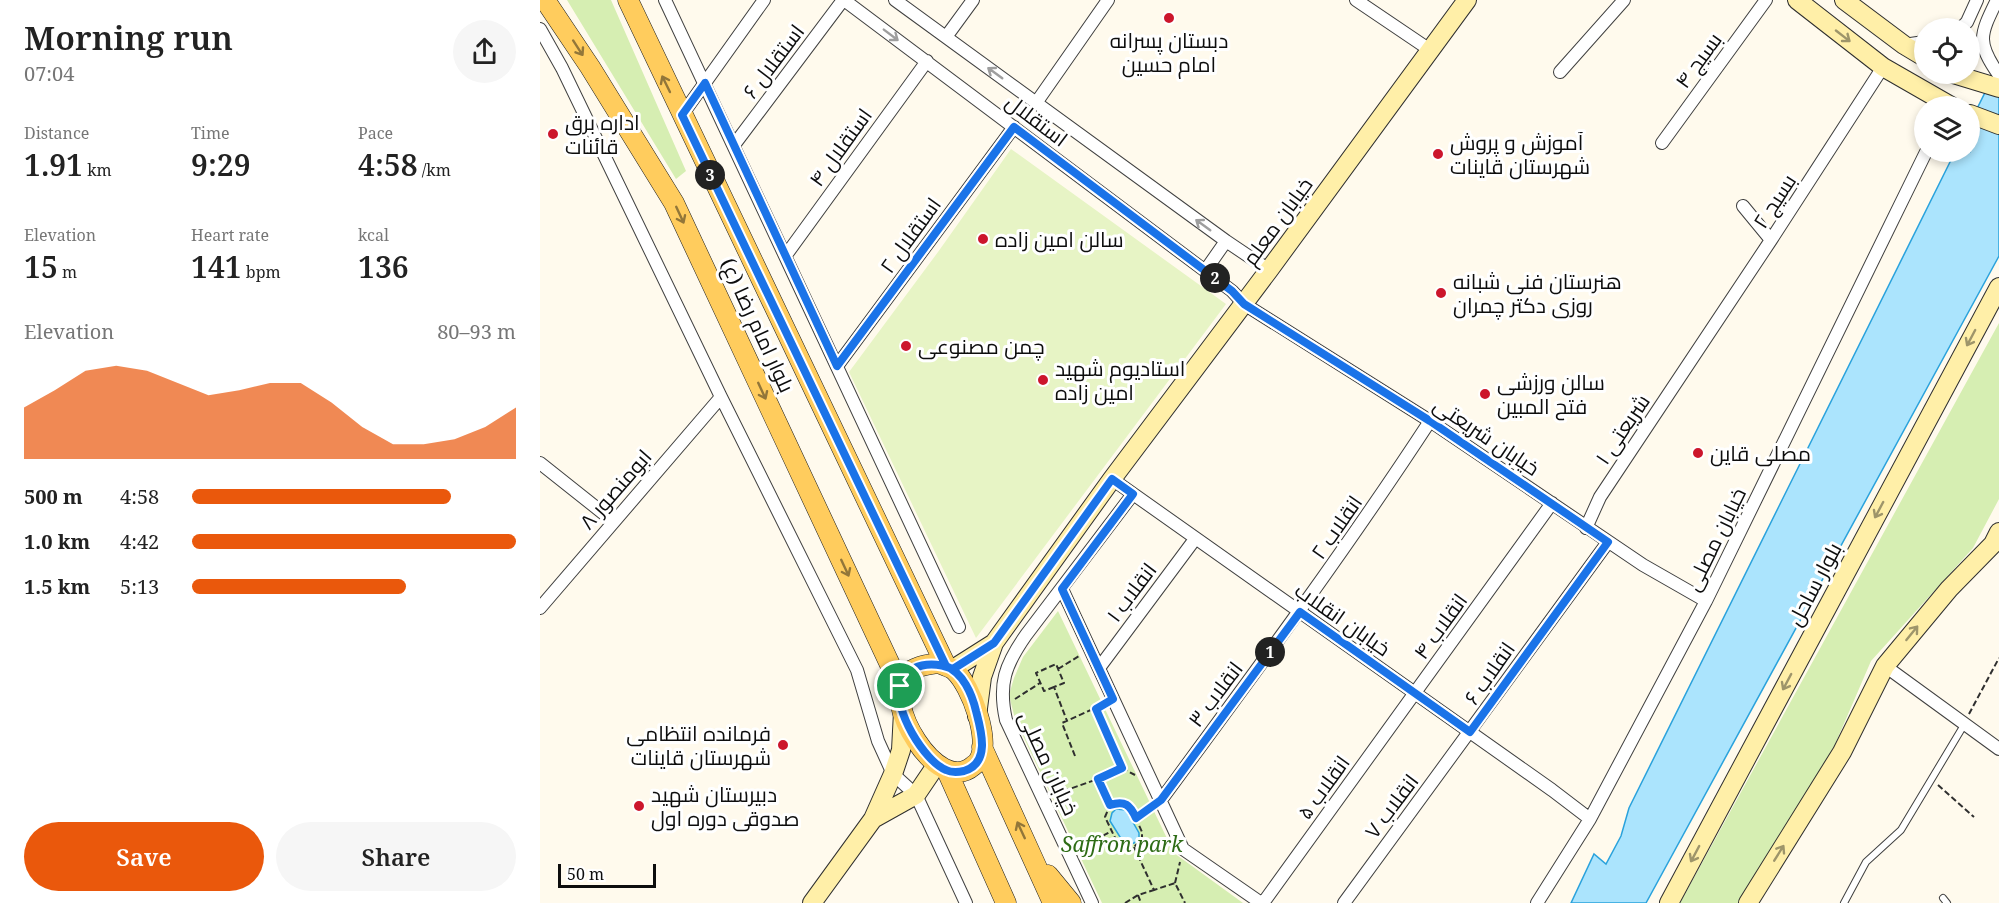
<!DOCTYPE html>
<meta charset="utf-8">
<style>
:root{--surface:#fff;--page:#f6f6f6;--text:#222;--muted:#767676;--accent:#ea580c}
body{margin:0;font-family:"Noto Serif",Cairo,serif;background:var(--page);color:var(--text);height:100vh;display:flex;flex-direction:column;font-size:22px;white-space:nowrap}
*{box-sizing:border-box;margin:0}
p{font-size:20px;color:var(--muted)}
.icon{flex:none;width:33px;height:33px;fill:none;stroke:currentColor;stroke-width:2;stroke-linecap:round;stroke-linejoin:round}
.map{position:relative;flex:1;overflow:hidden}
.side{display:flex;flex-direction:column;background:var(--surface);width:540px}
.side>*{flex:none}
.controls{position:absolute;left:1374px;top:18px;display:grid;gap:12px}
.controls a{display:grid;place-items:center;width:66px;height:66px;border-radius:50%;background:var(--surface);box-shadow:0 3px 9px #0003;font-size:30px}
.scale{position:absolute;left:18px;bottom:15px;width:98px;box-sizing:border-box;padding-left:6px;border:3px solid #0d0d0d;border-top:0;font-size:16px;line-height:21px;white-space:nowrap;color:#0d0d0d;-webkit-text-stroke:4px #fff;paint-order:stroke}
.pin{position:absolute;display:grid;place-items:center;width:51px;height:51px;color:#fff;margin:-26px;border:3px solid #fff;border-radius:50%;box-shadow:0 2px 6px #0007}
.km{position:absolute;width:30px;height:30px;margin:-15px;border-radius:50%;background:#222;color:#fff;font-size:16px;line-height:30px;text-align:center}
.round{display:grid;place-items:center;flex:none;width:63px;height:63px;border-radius:32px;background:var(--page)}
.summary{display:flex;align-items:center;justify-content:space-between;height:102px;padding:0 24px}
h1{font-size:33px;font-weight:600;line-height:45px}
.figures{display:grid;grid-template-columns:repeat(3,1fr);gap:9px;height:102px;padding:6px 24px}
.figures div{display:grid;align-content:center}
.figures b{font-size:30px;font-weight:600}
.figures small{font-size:16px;font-weight:400}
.figures p{font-size:16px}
.chart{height:168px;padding:12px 24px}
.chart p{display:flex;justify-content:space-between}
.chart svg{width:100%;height:108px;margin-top:6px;fill:var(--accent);opacity:.7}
.button{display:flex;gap:12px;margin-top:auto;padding:12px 24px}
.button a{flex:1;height:69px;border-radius:36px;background:var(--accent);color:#fff;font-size:24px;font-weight:600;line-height:69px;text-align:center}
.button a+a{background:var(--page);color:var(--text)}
ul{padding:0 24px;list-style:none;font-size:20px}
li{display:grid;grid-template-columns:96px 72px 1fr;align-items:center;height:45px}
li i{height:15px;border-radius:8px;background:var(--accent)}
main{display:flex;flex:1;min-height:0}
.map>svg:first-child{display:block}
.green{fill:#d6eeb2}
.pitch{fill:#e7f4c5}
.water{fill:#abe4fd;stroke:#2aa2dc;stroke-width:1.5}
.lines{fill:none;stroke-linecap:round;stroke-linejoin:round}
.lane-casing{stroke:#404040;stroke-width:8}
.street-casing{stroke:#404040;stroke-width:14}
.secondary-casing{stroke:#2f2f2f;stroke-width:20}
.primary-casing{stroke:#1e1e1e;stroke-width:21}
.path{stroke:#2f2f2f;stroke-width:2;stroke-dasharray:6 3;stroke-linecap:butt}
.lane{stroke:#fff;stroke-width:6}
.street{stroke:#fff;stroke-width:12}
.secondary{stroke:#ffefa8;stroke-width:18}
.primary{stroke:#ffcc5d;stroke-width:20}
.oneway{stroke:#9e9e9e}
.oneway2{stroke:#9e956a}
.oneway3{stroke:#927639}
.route-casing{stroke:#fff;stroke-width:12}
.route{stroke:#1a73e8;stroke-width:8}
.poi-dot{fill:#cc162c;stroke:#fff;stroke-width:2}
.labels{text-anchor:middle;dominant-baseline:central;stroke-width:6;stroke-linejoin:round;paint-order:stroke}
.poi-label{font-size:21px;fill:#0d0d0d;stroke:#fff;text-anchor:start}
.street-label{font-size:21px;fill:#0d0d0d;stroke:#fff}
.park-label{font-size:21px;font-style:italic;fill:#2e6c16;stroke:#fff}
</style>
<main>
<section class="side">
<div class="summary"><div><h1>Morning run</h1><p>07:04</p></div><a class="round"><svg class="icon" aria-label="share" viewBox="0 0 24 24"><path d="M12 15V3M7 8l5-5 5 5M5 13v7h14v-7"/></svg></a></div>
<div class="figures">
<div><p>Distance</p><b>1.91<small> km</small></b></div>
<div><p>Time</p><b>9:29</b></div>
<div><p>Pace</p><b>4:58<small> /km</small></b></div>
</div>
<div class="figures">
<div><p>Elevation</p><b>15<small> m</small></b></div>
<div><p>Heart rate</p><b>141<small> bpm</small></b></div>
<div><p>kcal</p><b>136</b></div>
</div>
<div class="chart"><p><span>Elevation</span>80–93 m</p>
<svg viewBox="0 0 160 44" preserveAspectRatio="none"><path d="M0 44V23L10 16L20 8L30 6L40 8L50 13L60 18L70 16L80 13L90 13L100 21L110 31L120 38L130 38L140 36L150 31L160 23V44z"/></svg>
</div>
<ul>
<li><b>500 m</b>4:58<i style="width:80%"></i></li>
<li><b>1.0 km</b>4:42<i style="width:100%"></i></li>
<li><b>1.5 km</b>5:13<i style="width:66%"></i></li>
</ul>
<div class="button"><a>Save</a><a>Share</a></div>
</section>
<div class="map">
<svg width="1459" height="903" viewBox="0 0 1459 903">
<rect width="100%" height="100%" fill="#fffaed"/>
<!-- green -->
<path class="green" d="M27,0H71L146,171L136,179Z
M1459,323V499L1433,548L1331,661L1293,749L1198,903H1140Z
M518,611L634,853L703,903H562L475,719L469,695L474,678L483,657Z"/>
<!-- pitch -->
<path class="pitch" d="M471,149L686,304L436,638L309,372L398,252Z"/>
<!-- water -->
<path class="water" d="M1459,64V256L1106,903H1031L1054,854L1066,864L1081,836L1089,808L1415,152H1430V123Z
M576,809L586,810L599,833V839L594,843L585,845L570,821L572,813Z"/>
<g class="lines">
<defs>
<path id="lane" d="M1403,898L1407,903
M1304,903L1326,862L1361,830L1424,725"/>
<path id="street" d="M125,0L419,627
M304,0L692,291L704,304L890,421L1103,565L1166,601
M355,0L686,241L729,270
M816,0L890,50
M1457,0C1440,35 1436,42 1459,75
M1421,28L1427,22L1437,0
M0,29L22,68L181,397L317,670L338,741L353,774L376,795L426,903
M406,37L433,0
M1364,45L1384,42
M1020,72L1084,0
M496,103L568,0
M142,115L224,0
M1122,143L1226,0
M194,145L303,0
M1203,206L1231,240
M246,255L387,61
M665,271L686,241
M297,366L474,127
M0,463L73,521
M572,479L1012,790L1050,819
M1046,528L1060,497L1231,240L1343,67
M522,589L643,849L721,903
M0,608L181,397
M1345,666L1459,749
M559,668L655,539
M621,800C713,675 805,551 890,421
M552,903L466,720C458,684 465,665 486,635L593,494
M723,903L1012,503
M804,903L1068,542
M997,903L1050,819L1166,601L1386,152"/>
<path id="secondary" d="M1257,0L1343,67L1411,106
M1304,0L1364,45L1384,57
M1413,74L1459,88
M1430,114L1459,125
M413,669L454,643
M363,712L361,750L353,774L333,819L376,795L397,764
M437,716L442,677L454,643L572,479L729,270L927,0
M272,903L333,819
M1129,903L1459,287
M1208,903L1302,752L1345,666L1409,589L1453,544L1459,532"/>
<path id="primary" d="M5,0L50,67L134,203L360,686
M88,0L406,666
M399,663C404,666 411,667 415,671C431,686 451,740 439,760C438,763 435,764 433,766C397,797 341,699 365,675C375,666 386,665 399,663Z
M442,747L513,903
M407,771L466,903
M508,875L531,903"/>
</defs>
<!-- lane casing -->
<use href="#lane" class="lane-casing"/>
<!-- street casing -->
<use href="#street" class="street-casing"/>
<!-- secondary casing -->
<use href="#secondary" class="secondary-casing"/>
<!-- primary casing -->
<use href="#primary" class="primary-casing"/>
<!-- path -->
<path class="path" d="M518,669L539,656
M514,687L504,691L496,673L516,664L524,683L514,687L527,721
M475,699L500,683
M556,709L582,768L558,779L570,805
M1429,714L1459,658
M535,756L522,723L562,705
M582,768L595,775
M1398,785L1434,817
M515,794L558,779
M577,803L590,805L602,832V839L594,847L583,848L578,844L565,817L570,805Z
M596,818L611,807
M594,847L614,890L635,883L645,903
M539,848L572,831
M635,883L640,862
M598,895L601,903
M585,903L598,895L614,890"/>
<!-- lane -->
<use href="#lane" class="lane"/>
<!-- street -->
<use href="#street" class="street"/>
<!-- secondary -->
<use href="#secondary" class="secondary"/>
<!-- primary -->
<use href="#primary" class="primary"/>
</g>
<!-- one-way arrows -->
<defs><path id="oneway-shaft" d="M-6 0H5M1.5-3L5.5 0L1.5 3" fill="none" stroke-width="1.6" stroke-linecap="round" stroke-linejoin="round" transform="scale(1.5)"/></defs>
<g class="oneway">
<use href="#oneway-shaft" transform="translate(351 35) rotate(37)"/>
<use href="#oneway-shaft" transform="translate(455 73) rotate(-144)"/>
<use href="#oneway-shaft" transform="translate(663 225) rotate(-144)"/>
</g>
<g class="oneway2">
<use href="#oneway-shaft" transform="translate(1303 36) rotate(38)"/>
<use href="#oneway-shaft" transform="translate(1431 338) rotate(118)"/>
<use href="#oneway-shaft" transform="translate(1339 510) rotate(118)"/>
<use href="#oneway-shaft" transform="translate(1372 633) rotate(-51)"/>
<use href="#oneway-shaft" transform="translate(1247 682) rotate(118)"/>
<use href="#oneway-shaft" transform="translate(1239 853) rotate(-58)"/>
<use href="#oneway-shaft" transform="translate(1155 854) rotate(118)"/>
</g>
<g class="oneway3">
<use href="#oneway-shaft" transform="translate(38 48) rotate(57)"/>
<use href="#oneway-shaft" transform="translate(126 84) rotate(-116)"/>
<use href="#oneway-shaft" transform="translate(140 215) rotate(65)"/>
<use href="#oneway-shaft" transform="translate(222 391) rotate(65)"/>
<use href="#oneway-shaft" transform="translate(305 568) rotate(65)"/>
<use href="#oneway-shaft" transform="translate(481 830) rotate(-115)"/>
</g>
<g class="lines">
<defs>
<path id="route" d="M360,686C368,662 393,661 413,669L454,643L572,479L593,494L522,589L573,699L556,709L582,768L558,779L570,805C585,800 590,805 596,818L621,800L760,612L930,732L1068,542L890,421L704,304L692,291L474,127L297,366L165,83L142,115L406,666C423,673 432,694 436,711C441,730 451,763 424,771C419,772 412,773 406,770C384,761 353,709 360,686"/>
</defs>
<!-- route casing -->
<use href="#route" class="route-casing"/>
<!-- route -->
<use href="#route" class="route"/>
</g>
<!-- markers -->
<g class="poi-dot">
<circle cx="629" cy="18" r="6"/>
<circle cx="13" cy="134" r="6"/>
<circle cx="898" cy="154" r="6"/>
<circle cx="443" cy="239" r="6"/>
<circle cx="901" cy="293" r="6"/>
<circle cx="366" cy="346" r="6"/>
<circle cx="503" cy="380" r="6"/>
<circle cx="945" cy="394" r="6"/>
<circle cx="1158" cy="453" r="6"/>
<circle cx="243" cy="745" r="6"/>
<circle cx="99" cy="806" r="6"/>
</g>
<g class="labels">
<!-- poi labels -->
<g class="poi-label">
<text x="629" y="40" text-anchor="middle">دبستان پسرانه<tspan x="629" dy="24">امام حسین</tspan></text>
<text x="25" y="122">اداره برق<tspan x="25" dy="24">قائنات</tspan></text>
<text x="910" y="142">آموزش و پروش<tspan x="910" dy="24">شهرستان قاینات</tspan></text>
<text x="455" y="239">سالن امین زاده</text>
<text x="913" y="281">هنرستان فنی شبانه<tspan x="913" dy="24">روزی دکتر چمران</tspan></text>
<text x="378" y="346">چمن مصنوعی</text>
<text x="515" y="368">استادیوم شهید<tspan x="515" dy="24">امین زاده</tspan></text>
<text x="957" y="382">سالن ورزشی<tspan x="957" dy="24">فتح المبین</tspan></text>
<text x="1170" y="453">مصلی قاین</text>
<text x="231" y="733" text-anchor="end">فرمانده انتظامی<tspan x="231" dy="24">شهرستان قاینات</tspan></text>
<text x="111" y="794">دبیرستان شهید<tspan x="111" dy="24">صدوقی دوره اول</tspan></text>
</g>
<!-- street labels -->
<g class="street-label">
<text transform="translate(1158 60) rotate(-54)">بسیج ۴</text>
<text transform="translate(233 61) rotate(-53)">استقلال ۶</text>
<text transform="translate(497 120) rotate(37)">استقلال</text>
<text transform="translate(300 147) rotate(-54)">استقلال ۴</text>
<text transform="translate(1234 201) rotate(-57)">بسیج ۲</text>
<text transform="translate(737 221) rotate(-54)">خیابان معلم</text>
<text transform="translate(370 235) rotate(-54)">استقلال ۲</text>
<text transform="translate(218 325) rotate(65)">بلوار امام رضا (ع)</text>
<text transform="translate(1082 429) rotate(-56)">شریعتی ۱</text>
<text transform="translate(947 436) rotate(34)">خیابان شریعتی</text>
<text transform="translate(75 489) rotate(-49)">ابومنصور ۸</text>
<text transform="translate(796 527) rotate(-55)">انقلاب ۲</text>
<text transform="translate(1175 539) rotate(-64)">خیابان مصلی</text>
<text transform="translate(1274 584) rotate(-62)">بلوار ساحل</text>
<text transform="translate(591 592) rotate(-53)">انقلاب ۱</text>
<text transform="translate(803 619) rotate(35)">خیابان انقلاب</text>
<text transform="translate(900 626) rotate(-54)">انقلاب ۴</text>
<text transform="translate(949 673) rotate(-55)">انقلاب ۶</text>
<text transform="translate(675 694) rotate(-53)">انقلاب ۳</text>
<text transform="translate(509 763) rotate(65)">خیابان مصلی</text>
<text transform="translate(783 787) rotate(-54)">انقلاب ۵</text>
<text transform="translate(851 806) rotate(-53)">انقلاب ۷</text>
</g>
<!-- park labels -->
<g class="park-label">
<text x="582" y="844">Saffron park</text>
</g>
</g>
</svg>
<div class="controls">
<a><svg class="icon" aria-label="locate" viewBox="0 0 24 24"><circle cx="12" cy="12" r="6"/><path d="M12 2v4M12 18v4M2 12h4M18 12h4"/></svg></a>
<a><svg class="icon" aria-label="layers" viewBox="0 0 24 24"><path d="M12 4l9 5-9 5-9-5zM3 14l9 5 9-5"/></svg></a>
</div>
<div class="scale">50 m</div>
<div class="pin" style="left:360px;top:686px;background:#1e9e55"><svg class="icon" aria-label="arrive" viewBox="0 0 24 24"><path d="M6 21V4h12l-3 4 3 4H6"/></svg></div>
<b class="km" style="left:730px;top:652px">1</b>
<b class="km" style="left:675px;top:278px">2</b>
<b class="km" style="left:170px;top:175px">3</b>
</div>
</main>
